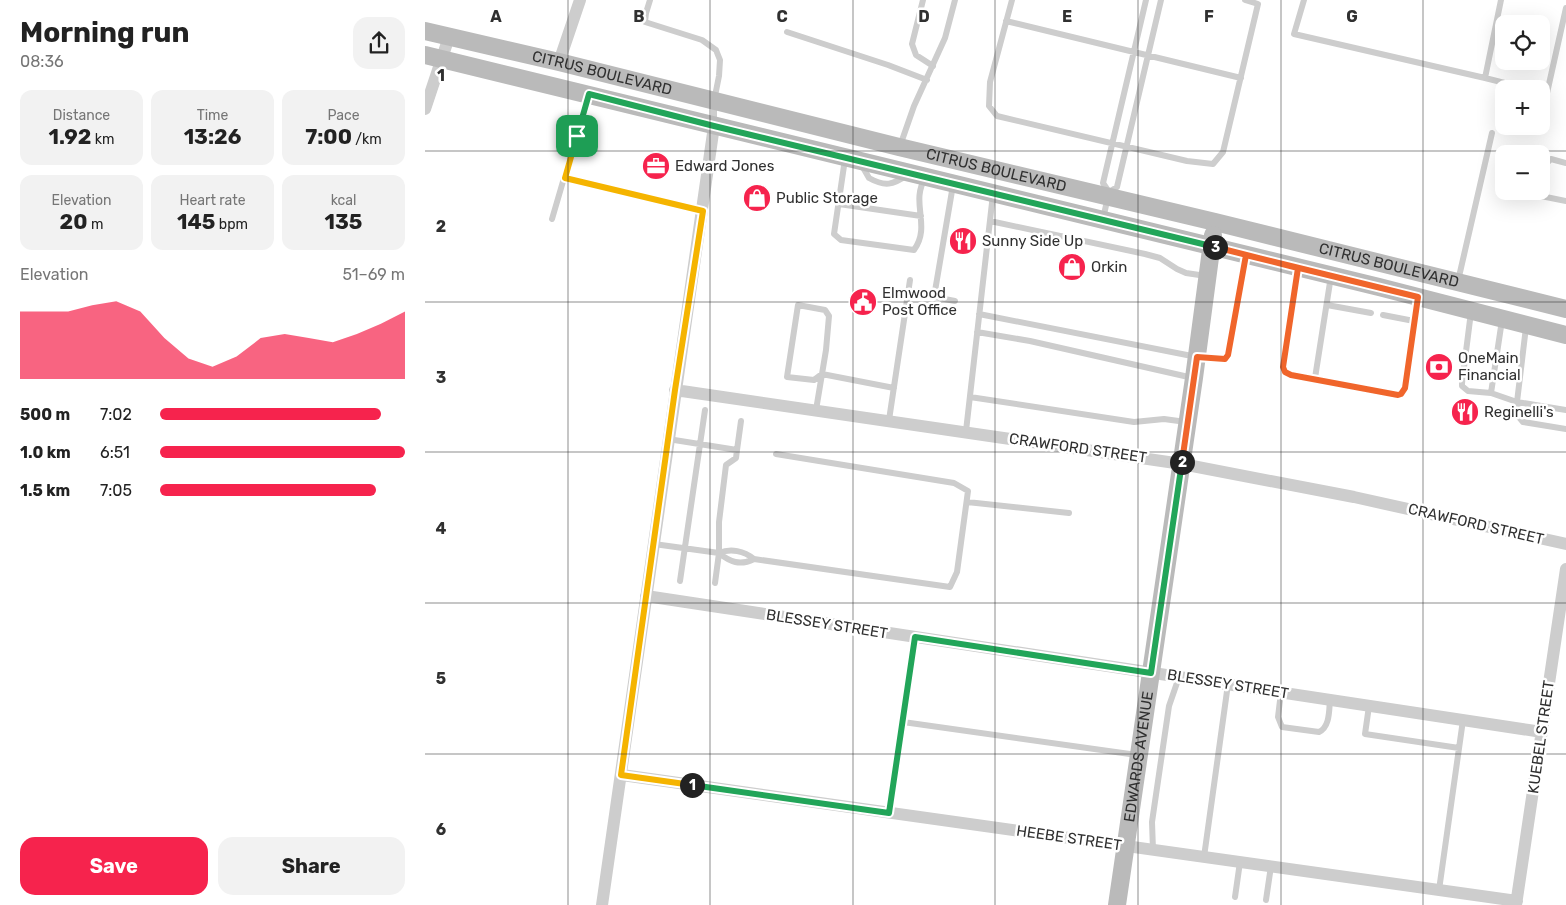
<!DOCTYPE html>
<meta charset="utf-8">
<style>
:root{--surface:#fff;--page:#f2f2f2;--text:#222;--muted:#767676;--accent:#f6234d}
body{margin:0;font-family:Rubik,sans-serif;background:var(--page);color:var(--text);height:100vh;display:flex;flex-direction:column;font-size:19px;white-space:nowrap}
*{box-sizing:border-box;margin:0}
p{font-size:16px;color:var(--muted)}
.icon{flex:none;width:28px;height:28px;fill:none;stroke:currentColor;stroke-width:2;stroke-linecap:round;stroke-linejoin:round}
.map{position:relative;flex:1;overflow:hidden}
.side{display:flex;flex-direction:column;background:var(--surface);width:425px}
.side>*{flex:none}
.fabs{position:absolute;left:1070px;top:15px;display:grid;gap:10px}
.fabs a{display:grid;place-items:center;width:55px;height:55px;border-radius:10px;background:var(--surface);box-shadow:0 5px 20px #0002;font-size:25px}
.pin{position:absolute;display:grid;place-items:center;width:42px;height:42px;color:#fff;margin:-21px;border-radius:10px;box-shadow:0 2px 8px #0006}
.km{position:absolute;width:25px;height:25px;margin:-12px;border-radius:50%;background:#222;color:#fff;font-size:14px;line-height:25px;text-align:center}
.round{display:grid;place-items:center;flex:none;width:52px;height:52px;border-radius:15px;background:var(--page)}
.summary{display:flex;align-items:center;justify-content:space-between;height:85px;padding:0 20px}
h1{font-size:28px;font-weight:700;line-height:38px}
.figures{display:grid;grid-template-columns:repeat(3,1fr);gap:8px;height:85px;padding:5px 20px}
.figures div{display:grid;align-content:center;border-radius:12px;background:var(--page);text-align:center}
.figures b{font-size:21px;font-weight:700}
.figures small{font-size:14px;font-weight:400}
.figures p{font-size:14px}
.chart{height:140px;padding:10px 20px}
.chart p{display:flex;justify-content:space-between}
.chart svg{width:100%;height:90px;margin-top:5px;fill:var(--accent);opacity:.7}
.action{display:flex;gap:10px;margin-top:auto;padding:10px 20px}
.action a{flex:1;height:58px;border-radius:15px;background:var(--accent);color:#fff;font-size:20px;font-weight:700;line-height:58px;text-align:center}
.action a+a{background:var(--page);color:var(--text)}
ul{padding:0 20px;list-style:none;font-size:16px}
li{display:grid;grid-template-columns:80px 60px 1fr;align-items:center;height:38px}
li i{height:12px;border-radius:6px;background:var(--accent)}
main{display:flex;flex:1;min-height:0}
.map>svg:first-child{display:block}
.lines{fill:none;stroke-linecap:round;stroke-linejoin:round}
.lane{stroke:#cdcdcd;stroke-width:6}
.street{stroke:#cdcdcd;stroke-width:12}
.secondary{stroke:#bababa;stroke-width:18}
.split-1-casing{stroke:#fff;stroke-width:10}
.split-2-casing{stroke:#fff;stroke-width:10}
.split-3-casing{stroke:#fff;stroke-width:10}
.split-4-casing{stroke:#fff;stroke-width:10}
.split-1{stroke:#f5b400;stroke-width:6}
.split-2{stroke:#22a559;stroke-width:6}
.split-3{stroke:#f0652b;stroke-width:6}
.split-4{stroke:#22a559;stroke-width:6}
.grid{fill:none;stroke:#303030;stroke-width:1;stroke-opacity:0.55}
.labels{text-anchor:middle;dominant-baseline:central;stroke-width:5;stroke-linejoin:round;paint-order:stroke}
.street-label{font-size:15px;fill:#303030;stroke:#fff}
.poi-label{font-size:15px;fill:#303030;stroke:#fff;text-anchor:start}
.grid-label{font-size:16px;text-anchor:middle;font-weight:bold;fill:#303030;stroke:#fff;stroke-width:5;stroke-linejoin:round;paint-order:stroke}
</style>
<main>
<section class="side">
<div class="summary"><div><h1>Morning run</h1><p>08:36</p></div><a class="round"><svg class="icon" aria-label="share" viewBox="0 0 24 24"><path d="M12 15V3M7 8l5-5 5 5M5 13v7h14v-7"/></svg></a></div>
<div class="figures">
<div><p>Distance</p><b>1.92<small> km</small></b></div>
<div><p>Time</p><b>13:26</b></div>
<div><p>Pace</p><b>7:00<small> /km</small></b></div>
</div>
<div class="figures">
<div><p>Elevation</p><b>20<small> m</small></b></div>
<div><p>Heart rate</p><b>145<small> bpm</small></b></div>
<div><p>kcal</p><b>135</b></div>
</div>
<div class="chart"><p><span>Elevation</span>51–69 m</p>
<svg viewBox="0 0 160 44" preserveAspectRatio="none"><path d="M0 44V11L10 11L20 11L30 8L40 6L50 11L60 24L70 34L80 38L90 33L100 24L110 22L120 24L130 26L140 22L150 17L160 11V44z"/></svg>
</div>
<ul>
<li><b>500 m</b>7:02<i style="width:90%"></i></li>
<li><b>1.0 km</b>6:51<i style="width:100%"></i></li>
<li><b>1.5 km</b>7:05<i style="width:88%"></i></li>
</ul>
<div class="action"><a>Save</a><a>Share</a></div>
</section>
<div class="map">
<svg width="1141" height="905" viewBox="0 0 1141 905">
<rect width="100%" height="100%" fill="#fff"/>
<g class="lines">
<!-- lane -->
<path class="lane" d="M225,0L221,13L220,22L277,40L291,50L295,60L294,76L289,101V123
M498,0L487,44L491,55L508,66
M587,0L565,82L564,106L572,116L762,161L788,164L798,152L833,4L820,0
M879,0L869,34L1060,78L1076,0
M581,21L816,78
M362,32L463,65L502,80
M1060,78L1104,89
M1116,92L1122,93L1141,8
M164,95L139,178L277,211
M475,146L489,106L520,38L530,0
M420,159L409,234L416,240L489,250C507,225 484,202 501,177
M436,164L444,178C460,187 468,185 482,175
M1116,183L1122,163L1126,159L1141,163
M528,185L509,297L530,301
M1114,191L1116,196L1141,201
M684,192L678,183L721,0
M414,204L496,216
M127,219L139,178
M678,219L684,192L692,187L736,0
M565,221L720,254L735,258L752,269L761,273L781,276
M873,269L858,367L860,372L866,375L973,395L976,394L980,388L993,297
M1033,281L1067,133
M902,305L946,313
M1046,312L1037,383V386L1043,391L1066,393L1077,320
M554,314L772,357L800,359L803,355L821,255
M958,315L989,321
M552,332L605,341L768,378
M890,378L906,276
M1066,393L1092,402L1101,327
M545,397L709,422L739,419L761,422
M391,410L401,350L404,316L400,310L373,305L362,377L389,380L397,374L469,388
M1141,410L1092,402L1093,416L1098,422L1141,429
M464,420L485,280
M541,431L568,194
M243,439L312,450L316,421
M312,450L311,458L301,465L294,522V553C305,562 315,566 329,559
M542,502L644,513
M229,544L294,553L290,583
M294,553C306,548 319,551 329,559L525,587L532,572L543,491L529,483L351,454
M255,581L280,410
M856,692L853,717L857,727L894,732C905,727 904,710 905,700
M944,706L940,734L1034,748
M478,722L712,755
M464,813L490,637
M728,850L727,822L744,706L754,677
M779,857L803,684
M1014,890L1038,720
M810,897L815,862
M841,900L846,866"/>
<!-- street -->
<path class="street" d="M134,62L155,0
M0,109L24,37
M250,390L757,464L929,497L1141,544
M221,596L1117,732
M197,775L1092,901
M177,905L289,126
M1091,905L1141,569"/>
<!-- secondary -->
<g class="secondary">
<path id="s1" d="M0,31L134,62L474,147L790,222L1141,309"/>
<path d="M0,55L954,287L1141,335"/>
<path id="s2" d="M692,905L769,378L788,235"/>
</g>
</g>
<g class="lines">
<defs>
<path id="split-1" d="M152,136L140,178L278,211L250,390L196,775L267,785"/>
<path id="split-2" d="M267,785L464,813L490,637L726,673L757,462"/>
<path id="split-3" d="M757,462L772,357L800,359L803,355L821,255L993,297L980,388L976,394L973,395L866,375L860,372L858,367L873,268L790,247"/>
<path id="split-4" d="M152,136L164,94L289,126L790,247"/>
</defs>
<!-- split-1 casing -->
<use href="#split-1" class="split-1-casing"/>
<!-- split-2 casing -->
<use href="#split-2" class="split-2-casing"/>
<!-- split-3 casing -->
<use href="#split-3" class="split-3-casing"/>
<!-- split-4 casing -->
<use href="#split-4" class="split-4-casing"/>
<!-- split-1 -->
<use href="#split-1" class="split-1"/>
<!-- split-2 -->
<use href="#split-2" class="split-2"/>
<!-- split-3 -->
<use href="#split-3" class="split-3"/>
<!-- split-4 -->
<use href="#split-4" class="split-4"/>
</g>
<!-- grid -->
<path class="grid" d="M143,0V905M285,0V905M428,0V905M570,0V905M713,0V905M856,0V905M998,0V905M0,151H1141M0,302H1141M0,452H1141M0,603H1141M0,754H1141"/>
<!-- icons -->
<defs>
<symbol id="office-disc" viewBox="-11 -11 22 22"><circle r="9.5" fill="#f6234d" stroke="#fff"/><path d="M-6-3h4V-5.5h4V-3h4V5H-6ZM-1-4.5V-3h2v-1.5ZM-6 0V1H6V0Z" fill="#fff"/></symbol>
<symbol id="shop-disc" viewBox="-11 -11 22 22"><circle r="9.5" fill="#f6234d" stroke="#fff"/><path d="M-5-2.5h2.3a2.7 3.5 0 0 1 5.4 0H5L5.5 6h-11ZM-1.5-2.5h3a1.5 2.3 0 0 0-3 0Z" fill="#fff"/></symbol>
<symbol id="restaurant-disc" viewBox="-11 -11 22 22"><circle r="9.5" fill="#f6234d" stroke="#fff"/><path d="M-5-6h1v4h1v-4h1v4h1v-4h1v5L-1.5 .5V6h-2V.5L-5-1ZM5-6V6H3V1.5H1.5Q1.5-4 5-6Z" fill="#fff"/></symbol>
<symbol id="civic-disc" viewBox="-11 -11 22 22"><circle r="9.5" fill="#f6234d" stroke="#fff"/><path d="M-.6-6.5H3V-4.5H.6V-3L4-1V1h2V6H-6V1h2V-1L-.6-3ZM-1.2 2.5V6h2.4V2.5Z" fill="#fff"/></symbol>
<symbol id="bank-disc" viewBox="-11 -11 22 22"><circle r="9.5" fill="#f6234d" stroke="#fff"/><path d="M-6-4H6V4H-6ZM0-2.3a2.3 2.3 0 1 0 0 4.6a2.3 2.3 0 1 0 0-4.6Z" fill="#fff"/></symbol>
</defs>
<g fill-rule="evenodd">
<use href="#office-disc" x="215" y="150" width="32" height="32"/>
<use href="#shop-disc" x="316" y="182" width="32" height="32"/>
<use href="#restaurant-disc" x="522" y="225" width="32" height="32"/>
<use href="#shop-disc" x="631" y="251" width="32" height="32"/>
<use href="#civic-disc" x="422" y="286" width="32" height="32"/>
<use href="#bank-disc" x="998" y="351" width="32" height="32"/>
<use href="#restaurant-disc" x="1024" y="396" width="32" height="32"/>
</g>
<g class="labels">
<!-- street labels -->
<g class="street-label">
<text stroke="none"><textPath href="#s1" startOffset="182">CITRUS BOULEVARD</textPath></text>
<text stroke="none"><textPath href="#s1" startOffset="588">CITRUS BOULEVARD</textPath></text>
<text stroke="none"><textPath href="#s1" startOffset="992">CITRUS BOULEVARD</textPath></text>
<text transform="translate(653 448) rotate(8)">CRAWFORD STREET</text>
<text transform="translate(1051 524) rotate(13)">CRAWFORD STREET</text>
<text transform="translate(402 624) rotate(9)">BLESSEY STREET</text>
<text transform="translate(803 684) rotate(9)">BLESSEY STREET</text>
<text transform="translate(1116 737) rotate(-82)">KUEBEL STREET</text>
<text stroke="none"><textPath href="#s2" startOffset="150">EDWARDS AVENUE</textPath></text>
<text transform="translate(644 838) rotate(8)">HEEBE STREET</text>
</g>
<!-- poi labels -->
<g class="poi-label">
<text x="250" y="166">Edward Jones</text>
<text x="351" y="198">Public Storage</text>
<text x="557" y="241">Sunny Side Up</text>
<text x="666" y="267">Orkin</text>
<text x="457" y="293">Elmwood<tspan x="457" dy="17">Post Office</tspan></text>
<text x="1033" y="358">OneMain<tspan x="1033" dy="17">Financial</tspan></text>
<text x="1059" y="412">Reginelli's</text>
</g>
</g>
<g class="grid-label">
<text x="71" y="22">A</text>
<text x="214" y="22">B</text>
<text x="357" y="22">C</text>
<text x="499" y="22">D</text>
<text x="642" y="22">E</text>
<text x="784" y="22">F</text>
<text x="927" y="22">G</text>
<text x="16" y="81">1</text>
<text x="16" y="232">2</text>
<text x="16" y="383">3</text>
<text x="16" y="534">4</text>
<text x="16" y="684">5</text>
<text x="16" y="835">6</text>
</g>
</svg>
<div class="fabs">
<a><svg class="icon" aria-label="locate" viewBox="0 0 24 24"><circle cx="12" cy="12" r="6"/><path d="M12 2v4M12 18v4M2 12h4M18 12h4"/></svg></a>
<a>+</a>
<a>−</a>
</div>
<div class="pin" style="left:152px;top:136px;background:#1e9e55"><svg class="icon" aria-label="arrive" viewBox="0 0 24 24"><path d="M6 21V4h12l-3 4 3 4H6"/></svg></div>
<b class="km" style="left:267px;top:785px">1</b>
<b class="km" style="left:757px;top:462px">2</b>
<b class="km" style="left:790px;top:247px">3</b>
</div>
</main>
